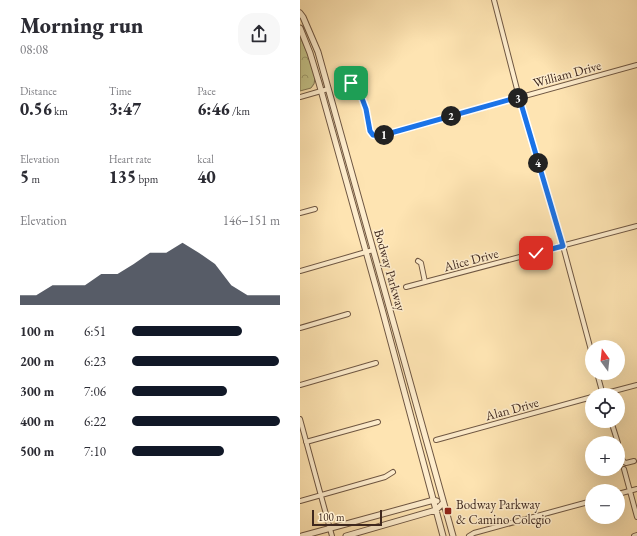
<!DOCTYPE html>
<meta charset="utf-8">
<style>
:root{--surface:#fff;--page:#f7f7f7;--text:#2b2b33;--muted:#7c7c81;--accent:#111827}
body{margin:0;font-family:"EB Garamond",serif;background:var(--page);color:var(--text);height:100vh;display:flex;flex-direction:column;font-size:15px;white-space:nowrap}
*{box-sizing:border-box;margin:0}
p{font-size:13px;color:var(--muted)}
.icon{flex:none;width:22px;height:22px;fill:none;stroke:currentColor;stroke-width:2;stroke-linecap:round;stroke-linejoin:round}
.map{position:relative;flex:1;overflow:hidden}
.sheet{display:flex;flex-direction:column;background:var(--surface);width:300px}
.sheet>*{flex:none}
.needle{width:26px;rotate:345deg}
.controls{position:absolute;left:285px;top:340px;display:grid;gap:8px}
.controls a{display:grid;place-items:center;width:40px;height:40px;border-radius:50%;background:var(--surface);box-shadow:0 4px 16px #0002;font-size:20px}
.scale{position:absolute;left:12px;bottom:10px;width:70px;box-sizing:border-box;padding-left:4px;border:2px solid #3f281e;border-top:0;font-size:11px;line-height:14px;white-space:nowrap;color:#3f281e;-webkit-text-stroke:3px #feedcd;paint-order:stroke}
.pin{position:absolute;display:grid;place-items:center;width:34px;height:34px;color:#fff;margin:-17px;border-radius:8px;box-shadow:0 2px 6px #0006}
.km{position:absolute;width:20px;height:20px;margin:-10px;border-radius:50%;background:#222;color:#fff;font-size:11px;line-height:20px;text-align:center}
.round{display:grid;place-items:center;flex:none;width:42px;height:42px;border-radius:16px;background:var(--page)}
.headline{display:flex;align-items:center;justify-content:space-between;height:68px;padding:0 20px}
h1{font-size:22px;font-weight:800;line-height:30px}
.figures{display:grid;grid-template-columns:repeat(3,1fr);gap:6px;height:68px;padding:4px 20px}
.figures div{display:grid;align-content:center}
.figures b{font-size:17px;font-weight:800}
.figures small{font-size:11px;font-weight:400}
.figures p{font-size:11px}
.chart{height:112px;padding:8px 20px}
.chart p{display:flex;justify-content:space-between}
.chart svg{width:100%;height:72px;margin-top:4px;fill:var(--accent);opacity:.7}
ul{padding:0 20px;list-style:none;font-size:13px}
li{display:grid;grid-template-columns:64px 48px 1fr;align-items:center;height:30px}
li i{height:10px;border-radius:5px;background:var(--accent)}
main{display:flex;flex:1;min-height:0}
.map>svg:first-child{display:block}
.forest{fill:url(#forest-crowns);stroke:#827654}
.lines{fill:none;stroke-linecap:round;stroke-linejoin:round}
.minor-casing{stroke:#6f5743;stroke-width:6}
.tertiary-casing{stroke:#6f5743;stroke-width:7}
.minor{stroke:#feedcd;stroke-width:4}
.tertiary{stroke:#feedcd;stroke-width:5}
.route-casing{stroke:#fff;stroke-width:8}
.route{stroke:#1a73e8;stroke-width:5}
.poi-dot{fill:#8f2418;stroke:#feedcd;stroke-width:1.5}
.labels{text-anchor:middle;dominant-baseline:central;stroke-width:3;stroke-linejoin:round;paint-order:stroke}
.street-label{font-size:13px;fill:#3f281e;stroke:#feedcd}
.poi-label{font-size:13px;fill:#3f281e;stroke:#feedcd;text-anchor:start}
</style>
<main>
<section class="sheet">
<div class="headline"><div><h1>Morning run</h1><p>08:08</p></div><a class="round"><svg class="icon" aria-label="share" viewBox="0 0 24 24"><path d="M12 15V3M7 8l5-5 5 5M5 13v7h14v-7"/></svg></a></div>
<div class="figures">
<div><p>Distance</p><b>0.56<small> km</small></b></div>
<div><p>Time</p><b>3:47</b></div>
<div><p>Pace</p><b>6:46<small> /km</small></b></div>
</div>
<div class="figures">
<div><p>Elevation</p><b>5<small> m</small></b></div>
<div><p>Heart rate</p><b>135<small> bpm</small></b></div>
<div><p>kcal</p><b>40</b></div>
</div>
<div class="chart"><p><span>Elevation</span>146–151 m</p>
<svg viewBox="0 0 160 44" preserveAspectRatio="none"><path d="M0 44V38L10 38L20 32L30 32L40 32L50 25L60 25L70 19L80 12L90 12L100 6L110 12L120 19L130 32L140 38L150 38L160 38V44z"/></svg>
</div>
<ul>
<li><b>100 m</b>6:51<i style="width:74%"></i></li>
<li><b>200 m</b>6:23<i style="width:99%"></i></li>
<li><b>300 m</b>7:06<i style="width:64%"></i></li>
<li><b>400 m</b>6:22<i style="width:100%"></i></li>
<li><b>500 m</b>7:10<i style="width:62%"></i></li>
</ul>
</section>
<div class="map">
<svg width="337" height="536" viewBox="0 0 337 536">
<defs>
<pattern id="forest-crowns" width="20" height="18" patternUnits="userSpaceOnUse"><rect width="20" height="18" fill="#c4c389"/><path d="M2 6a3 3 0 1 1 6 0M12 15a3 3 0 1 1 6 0" fill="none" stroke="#a19e6f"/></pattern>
</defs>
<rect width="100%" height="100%" fill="#fee4b2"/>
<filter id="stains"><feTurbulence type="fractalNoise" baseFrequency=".005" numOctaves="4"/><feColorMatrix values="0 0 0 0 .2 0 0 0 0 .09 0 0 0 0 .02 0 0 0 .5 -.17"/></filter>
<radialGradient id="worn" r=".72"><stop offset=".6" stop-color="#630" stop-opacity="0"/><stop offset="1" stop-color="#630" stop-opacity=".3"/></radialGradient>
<!-- forest -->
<path class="forest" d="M0,36L10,59L15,78L14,84L11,88L0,91Z"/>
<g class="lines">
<defs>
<path id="minor" d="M194,0L219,97L263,246L292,354
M51,83L59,90L66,109L70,131L73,135L80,136L337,65
M0,97L28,89
M0,213L15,209
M118,261L121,263L125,282L337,226
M0,271L73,250
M106,287L125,282
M0,328L48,314
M297,373L303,395
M0,385L76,363
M299,395L337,385
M0,419L32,536
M311,421L318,443
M136,440L292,397
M6,442L78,422
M318,445L321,458L324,462L326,463L334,461
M324,469L337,517
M318,494L337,489
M0,501L85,477L93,472
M169,536L174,533L292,501
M334,536L337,535"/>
<path id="tertiary" d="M0,13L3,17L18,52L153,536
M0,28L10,53L19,83L82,309L143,536
M2,536L134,500L137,501
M46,536L136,510L143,503"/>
</defs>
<!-- minor casing -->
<use href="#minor" class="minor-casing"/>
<!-- tertiary casing -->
<use href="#tertiary" class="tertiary-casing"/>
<!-- minor -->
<use href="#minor" class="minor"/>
<!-- tertiary -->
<use href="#tertiary" class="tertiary"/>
</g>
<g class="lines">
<defs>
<path id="route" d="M51,83L59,90L66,109L70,131L73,135L80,136L219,97L263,246L236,253"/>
</defs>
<!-- route casing -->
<use href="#route" class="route-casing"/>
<!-- route -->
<use href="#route" class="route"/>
</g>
<!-- markers -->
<rect class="poi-dot" x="144" y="507" width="8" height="8" rx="2"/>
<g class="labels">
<!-- street labels -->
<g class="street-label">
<text transform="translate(267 74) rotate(-15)">William Drive</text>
<text transform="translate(171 260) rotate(-15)">Alice Drive</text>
<text transform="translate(90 270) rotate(74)">Bodway Parkway</text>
<text transform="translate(212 409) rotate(-15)">Alan Drive</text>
</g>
<!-- poi labels -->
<g class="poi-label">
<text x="156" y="504">Bodway Parkway<tspan x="156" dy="15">&amp; Camino Colegio</tspan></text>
</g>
</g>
<rect width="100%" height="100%" filter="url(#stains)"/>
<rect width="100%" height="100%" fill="url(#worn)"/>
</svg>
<div class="controls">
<a><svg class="needle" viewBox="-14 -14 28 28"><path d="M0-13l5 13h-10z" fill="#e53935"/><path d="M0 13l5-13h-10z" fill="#7c7c81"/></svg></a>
<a><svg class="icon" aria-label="locate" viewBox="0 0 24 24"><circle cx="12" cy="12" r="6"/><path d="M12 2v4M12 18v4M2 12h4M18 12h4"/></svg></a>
<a>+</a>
<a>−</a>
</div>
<div class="scale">100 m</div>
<div class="pin" style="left:51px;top:83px;background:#1e9e55"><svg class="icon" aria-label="arrive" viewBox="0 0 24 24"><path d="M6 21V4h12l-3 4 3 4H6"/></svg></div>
<div class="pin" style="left:236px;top:253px;background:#d93025"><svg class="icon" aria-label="check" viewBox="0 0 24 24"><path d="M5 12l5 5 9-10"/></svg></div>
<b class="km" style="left:84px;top:135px">1</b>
<b class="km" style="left:151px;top:116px">2</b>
<b class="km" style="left:218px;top:98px">3</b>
<b class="km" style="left:238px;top:163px">4</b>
</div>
</main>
